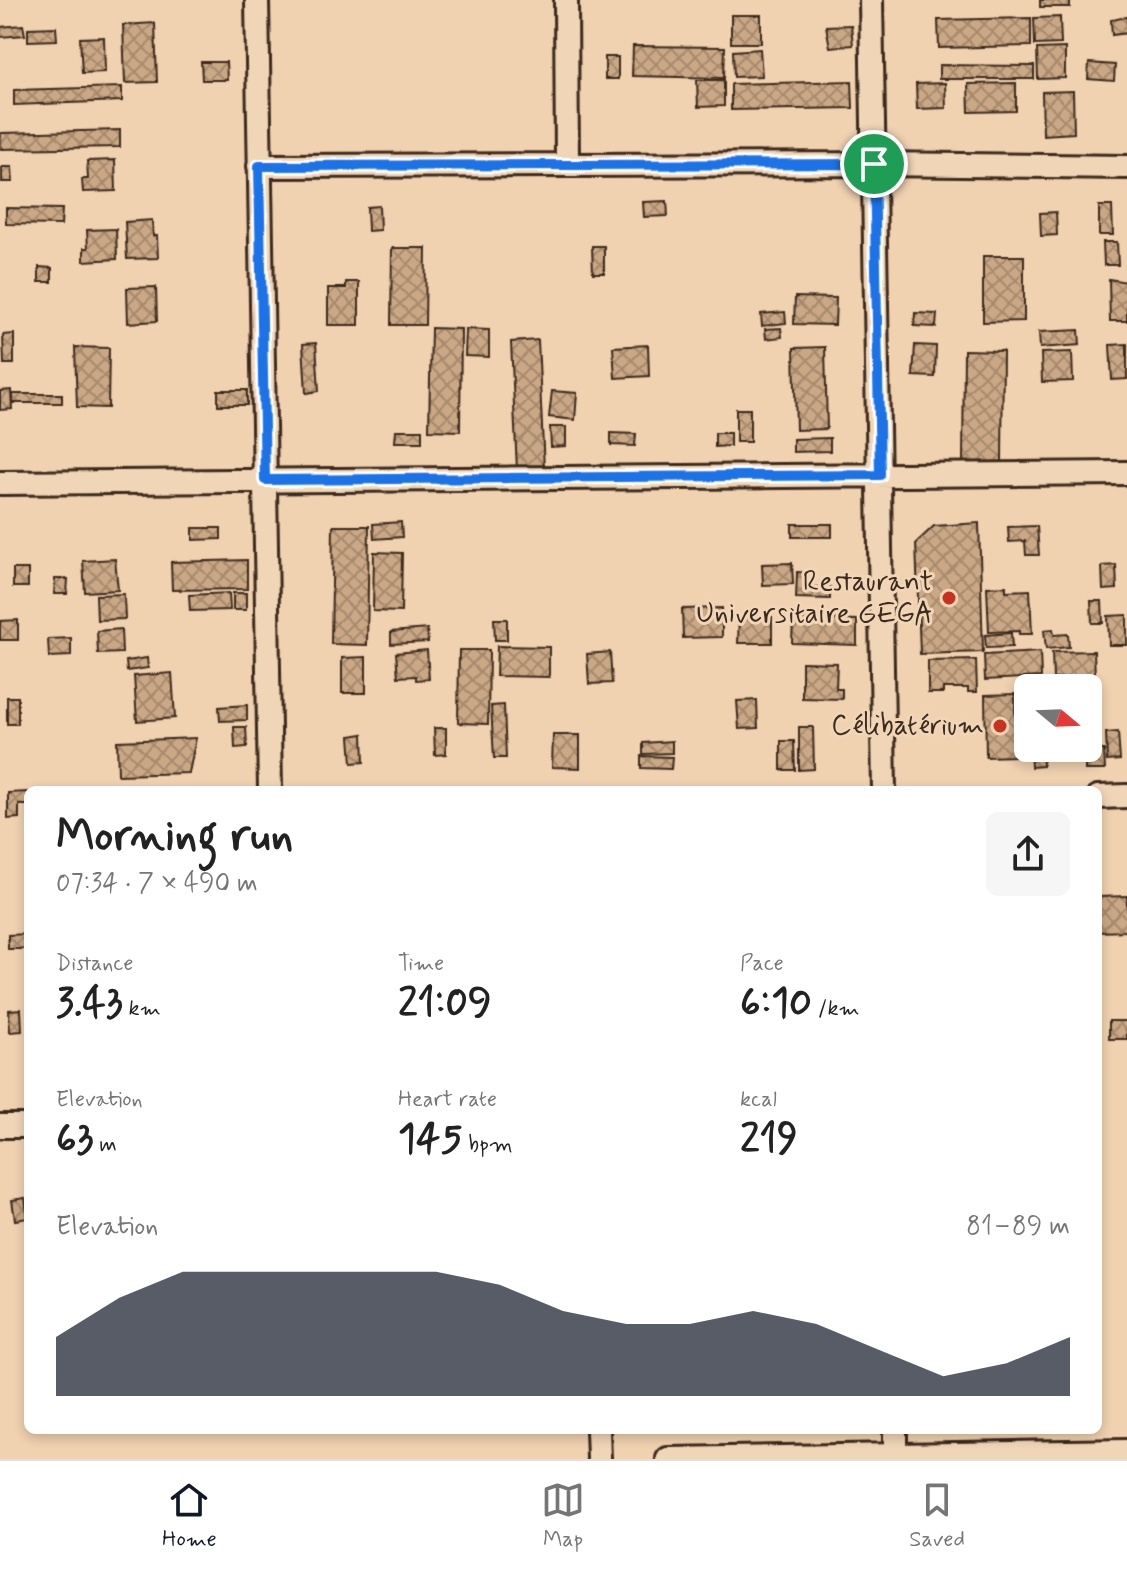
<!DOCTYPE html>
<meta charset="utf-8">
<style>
:root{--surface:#fff;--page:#f6f6f6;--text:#222;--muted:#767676;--line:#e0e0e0;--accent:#111827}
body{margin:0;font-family:Mynerve,sans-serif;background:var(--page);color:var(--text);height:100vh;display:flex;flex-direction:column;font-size:30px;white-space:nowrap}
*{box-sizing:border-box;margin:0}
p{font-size:26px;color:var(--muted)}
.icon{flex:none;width:44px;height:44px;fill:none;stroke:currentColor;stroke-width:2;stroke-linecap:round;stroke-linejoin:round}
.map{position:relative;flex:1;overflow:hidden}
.sheet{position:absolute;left:24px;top:786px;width:1078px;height:648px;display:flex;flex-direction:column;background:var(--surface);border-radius:12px;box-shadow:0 4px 12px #0003}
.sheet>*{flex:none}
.needle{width:52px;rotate:109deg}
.buttons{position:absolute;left:1014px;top:674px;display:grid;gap:16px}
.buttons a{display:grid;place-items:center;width:88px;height:88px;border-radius:12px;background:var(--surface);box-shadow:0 4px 12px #0003;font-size:40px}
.pin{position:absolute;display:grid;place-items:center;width:68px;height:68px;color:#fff;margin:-34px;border:4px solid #fff;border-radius:50%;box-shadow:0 2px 8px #0007}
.round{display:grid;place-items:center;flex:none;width:84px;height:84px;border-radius:12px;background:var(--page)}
.overview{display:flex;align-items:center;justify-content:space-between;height:136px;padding:0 32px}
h1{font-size:44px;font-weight:700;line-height:60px}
.stats{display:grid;grid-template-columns:repeat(3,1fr);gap:12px;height:136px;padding:8px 32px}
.stats div{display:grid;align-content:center}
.stats b{font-size:40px;font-weight:700}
.stats small{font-size:22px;font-weight:400}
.stats p{font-size:22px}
.chart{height:224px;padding:16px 32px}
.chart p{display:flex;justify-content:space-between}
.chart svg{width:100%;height:144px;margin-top:8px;fill:var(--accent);opacity:.7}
.dock{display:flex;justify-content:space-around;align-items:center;height:112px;border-top:2px solid var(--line);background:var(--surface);font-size:22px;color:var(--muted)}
.dock a{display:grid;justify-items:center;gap:4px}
.dock .active{color:var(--accent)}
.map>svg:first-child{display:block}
.building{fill:url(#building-cross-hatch);stroke:#3b2a1e;stroke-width:2}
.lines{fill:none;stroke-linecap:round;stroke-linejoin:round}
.minor-casing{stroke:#3b2a1e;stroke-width:28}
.minor{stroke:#f0d5b7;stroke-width:22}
.route-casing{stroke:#fff;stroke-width:16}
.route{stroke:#1a73e8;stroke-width:10}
.poi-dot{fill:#c8321e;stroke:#f0d5b7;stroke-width:3}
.labels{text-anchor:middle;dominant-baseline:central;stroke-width:6;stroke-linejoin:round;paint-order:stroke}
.poi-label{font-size:28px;fill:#3b2a1e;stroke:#f0d5b7;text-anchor:end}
</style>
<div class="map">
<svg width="1127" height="1459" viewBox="0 0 1127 1459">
<defs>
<pattern id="building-cross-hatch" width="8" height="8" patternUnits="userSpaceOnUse" patternTransform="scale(2)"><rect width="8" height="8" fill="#cba885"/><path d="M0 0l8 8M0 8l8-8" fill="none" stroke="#a6896c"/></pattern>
</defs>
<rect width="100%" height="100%" fill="#f0d1b0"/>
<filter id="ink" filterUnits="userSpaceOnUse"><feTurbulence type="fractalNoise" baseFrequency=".0125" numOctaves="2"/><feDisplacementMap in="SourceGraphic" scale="16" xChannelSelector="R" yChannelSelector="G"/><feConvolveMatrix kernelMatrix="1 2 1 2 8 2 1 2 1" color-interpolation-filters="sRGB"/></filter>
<g filter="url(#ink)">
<!-- building -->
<path class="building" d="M1040,0H1070V7H1040Z
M731,15H761V43H731Z
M1060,17L1061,44L1035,45L1034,18Z
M1127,17V33L1112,35L1111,20Z
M1031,18V46L939,48L938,20Z
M155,23L157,82L125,83L123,25Z
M23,25L25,35L0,37V27Z
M851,25L853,45L830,47L826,26Z
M56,27L57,40L28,41V28Z
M104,37L105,72L82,73L80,38Z
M633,46L725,47L724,78L632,76Z
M1065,48V78L1038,79L1037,49Z
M760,49L762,76L734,77L733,51Z
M605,57H618V79H605Z
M201,62H226L227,80H202Z
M1089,63L1115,65L1114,81L1088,79Z
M939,65L1034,66V79H939Z
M697,80H724V106L698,107Z
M852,81L853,108L731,110V84Z
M945,83L946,108L917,109L916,84Z
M1016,83V111L969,112L968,84Z
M122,87V101L14,105V90Z
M1073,91L1074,133L1043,135L1042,92Z
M120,130V147L1,149V133Z
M115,160L116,191L83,192L82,179H88L87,161Z
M2,167H12L13,182H2Z
M667,201L668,216L644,217L643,202Z
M379,206L380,230L368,231L367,207Z
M1099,206H1112L1113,235H1099Z
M6,208L62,209L61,225L6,224Z
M1056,212L1057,235L1041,236L1040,213Z
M152,220L153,236H157L158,258L127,259L125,222Z
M116,229L117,259L84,261V248H88L87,230Z
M1103,242H1117L1118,265H1104Z
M592,246H604V273H593Z
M392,248H426L425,325H391Z
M983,256H1024V321L983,322Z
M39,267L52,268V282H39Z
M1109,279L1127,282V321H1110Z
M346,282H359V325H328V288H346Z
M156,287L157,321L128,323L127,288Z
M795,297L836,298L835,325L794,324Z
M785,312L786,323L762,326L761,314Z
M915,313L937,314L936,327L914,326Z
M431,328L461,329L460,431L429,430Z
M781,328L782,337L766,339L765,329Z
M466,329L489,330V357L465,356Z
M1079,330L1080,345L1040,348L1039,332Z
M14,334V364H4L3,335Z
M538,340L544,469L517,470L511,342Z
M316,343L319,391L306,393L303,344Z
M1127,344V379L1112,380L1110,345Z
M648,345L649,376L615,378L613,347Z
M915,345L936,346L935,377L913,376Z
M75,347L109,348L108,408L77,407Z
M825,347L827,429L796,430L794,348Z
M964,350L1003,351L1002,463H963Z
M1072,352L1073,381L1042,382L1041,353Z
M11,390L12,409L0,410V391Z
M218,390H247V405H218Z
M552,391L577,393L575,420L549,417Z
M13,394H62V403H13Z
M736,409H750V442H736Z
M550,427H566V446L551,447Z
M396,430H422V442H395Z
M611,433L636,434L635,446L611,445Z
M715,433H730V446L715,447Z
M830,438V451L793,452V439Z
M401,522L402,537L374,539L373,524Z
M979,523L983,652L920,654L916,543L934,526Z
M792,524H832V537H792Z
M333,526H369L367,645L331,644Z
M1037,526L1039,555H1026L1025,541L1009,542L1008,527Z
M193,528H221V539L193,540Z
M374,552L402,553L401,612L373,611Z
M115,559L118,590L85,592L83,561Z
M247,560V589L172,590L171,562Z
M792,563L793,584L763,585L762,564Z
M1116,565L1117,589L1103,590L1102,566Z
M13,569H28V587H13Z
M797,572L813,573L812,587H830V599L796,598Z
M55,579H68L67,594H54Z
M1006,586V591L1030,590L1032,634H1019V631L989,632L987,587Z
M229,593L230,610L190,611L189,595Z
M233,593H246V610H233Z
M124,594L125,619L97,620L96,595Z
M1091,601H1102L1103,623H1092Z
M722,608V637L683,638L682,609Z
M1127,615V645H1109L1108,616Z
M739,616L772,617V643H738Z
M793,618L857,620V645L792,643Z
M494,619H507V640H495Z
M18,620V640H0V621Z
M121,629L122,653L98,654L97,631Z
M427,629L428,642L391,644V632Z
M1053,629L1054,635L1068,634L1069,647L1046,649L1044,630Z
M1011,633L1012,647L986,648L985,635Z
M71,638V656L49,657L48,639Z
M497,646L549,647V677L496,676Z
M427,650L429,679L416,680V676L398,677L396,653Z
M459,650H489L488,724L458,723Z
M1094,651L1095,677L1053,679L1052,652Z
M610,652L612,683L589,684L587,654Z
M1040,652L1041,677L985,680L984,655Z
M366,657V693H342V658Z
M147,658L148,668L127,671L126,661Z
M976,660L977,692H968V688H943V693H928V661Z
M802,662L837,663L836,689H842V699L802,698Z
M172,673L175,718L137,721L134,676Z
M1015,694L1016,756L986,757L985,695Z
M7,697H18V724H7Z
M757,700L758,728L739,729L737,701Z
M247,705V720L220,721L219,707Z
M504,705L506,758H494L491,706Z
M234,727H246L247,747L235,748Z
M799,727H813L814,769L799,770Z
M434,728H446V754L435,755Z
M1118,732L1120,760L1107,761L1106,733Z
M363,734L364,762L352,763L350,736Z
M553,735H580V768L552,767Z
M196,738L189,773L118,775L117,741Z
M672,741V753L643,754V743Z
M781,741H794L795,770H781Z
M1030,748H1042L1043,766L1031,767Z
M1098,750H1104L1105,770H1085V755L1098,754Z
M641,756L672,757L671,769L641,768Z
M28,792V805H19V818L8,819V793Z
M1127,896V931L1098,932V897Z
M28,934V949H8V935Z
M21,1009L22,1031L10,1032L9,1010Z
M1109,1021H1127V1039H1109Z
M25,1198L28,1218L15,1220L12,1200Z"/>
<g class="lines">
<defs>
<path id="minor" d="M257,0L270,790
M566,0L567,165
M871,0L884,790
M259,166L874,164L1127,167
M0,483L1127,473
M1098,797L1127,796
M0,1126H28
M598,1430L599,1459
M895,1430V1459
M668,1459L1127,1451"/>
</defs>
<!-- minor casing -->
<use href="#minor" class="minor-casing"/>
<!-- minor -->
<use href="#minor" class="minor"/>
</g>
</g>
<g class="lines" filter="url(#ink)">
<defs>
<path id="route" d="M874,164L880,475L265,480L259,166Z"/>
</defs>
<!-- route casing -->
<use href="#route" class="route-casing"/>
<!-- route -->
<use href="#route" class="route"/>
</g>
<!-- markers -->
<g class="poi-dot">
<circle cx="949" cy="598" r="8"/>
<circle cx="1000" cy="726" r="8"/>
</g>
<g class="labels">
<!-- poi labels -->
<g class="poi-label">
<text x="933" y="582">Restaurant<tspan x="933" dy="32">Universitaire GEGA</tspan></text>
<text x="984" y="726">Célibatérium</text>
</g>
</g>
</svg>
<div class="buttons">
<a><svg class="needle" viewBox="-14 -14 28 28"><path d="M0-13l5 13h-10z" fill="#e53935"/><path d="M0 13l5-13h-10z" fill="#767676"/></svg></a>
</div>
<div class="pin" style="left:874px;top:164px;background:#1e9e55"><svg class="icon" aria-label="arrive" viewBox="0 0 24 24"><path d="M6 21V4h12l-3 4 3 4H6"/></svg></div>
<section class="sheet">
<div class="overview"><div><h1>Morning run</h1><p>07:34 · 7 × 490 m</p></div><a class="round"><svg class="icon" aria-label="share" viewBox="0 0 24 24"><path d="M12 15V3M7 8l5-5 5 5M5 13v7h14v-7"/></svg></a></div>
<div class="stats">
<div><p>Distance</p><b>3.43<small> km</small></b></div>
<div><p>Time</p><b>21:09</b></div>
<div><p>Pace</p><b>6:10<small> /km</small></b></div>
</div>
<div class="stats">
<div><p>Elevation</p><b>63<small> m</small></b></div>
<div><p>Heart rate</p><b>145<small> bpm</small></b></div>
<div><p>kcal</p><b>219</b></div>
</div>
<div class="chart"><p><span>Elevation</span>81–89 m</p>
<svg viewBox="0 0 160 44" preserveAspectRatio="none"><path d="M0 44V26L10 14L20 6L30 6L40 6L50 6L60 6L70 10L80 18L90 22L100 22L110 18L120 22L130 30L140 38L150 34L160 26V44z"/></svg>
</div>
</section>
</div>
<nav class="dock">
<a class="active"><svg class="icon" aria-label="home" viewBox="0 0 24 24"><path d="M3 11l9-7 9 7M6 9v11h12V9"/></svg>Home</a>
<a><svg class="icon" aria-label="map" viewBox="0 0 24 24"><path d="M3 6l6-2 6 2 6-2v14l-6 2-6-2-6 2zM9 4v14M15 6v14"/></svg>Map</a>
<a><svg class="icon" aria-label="saved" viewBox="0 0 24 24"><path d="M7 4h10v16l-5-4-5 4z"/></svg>Saved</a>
</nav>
